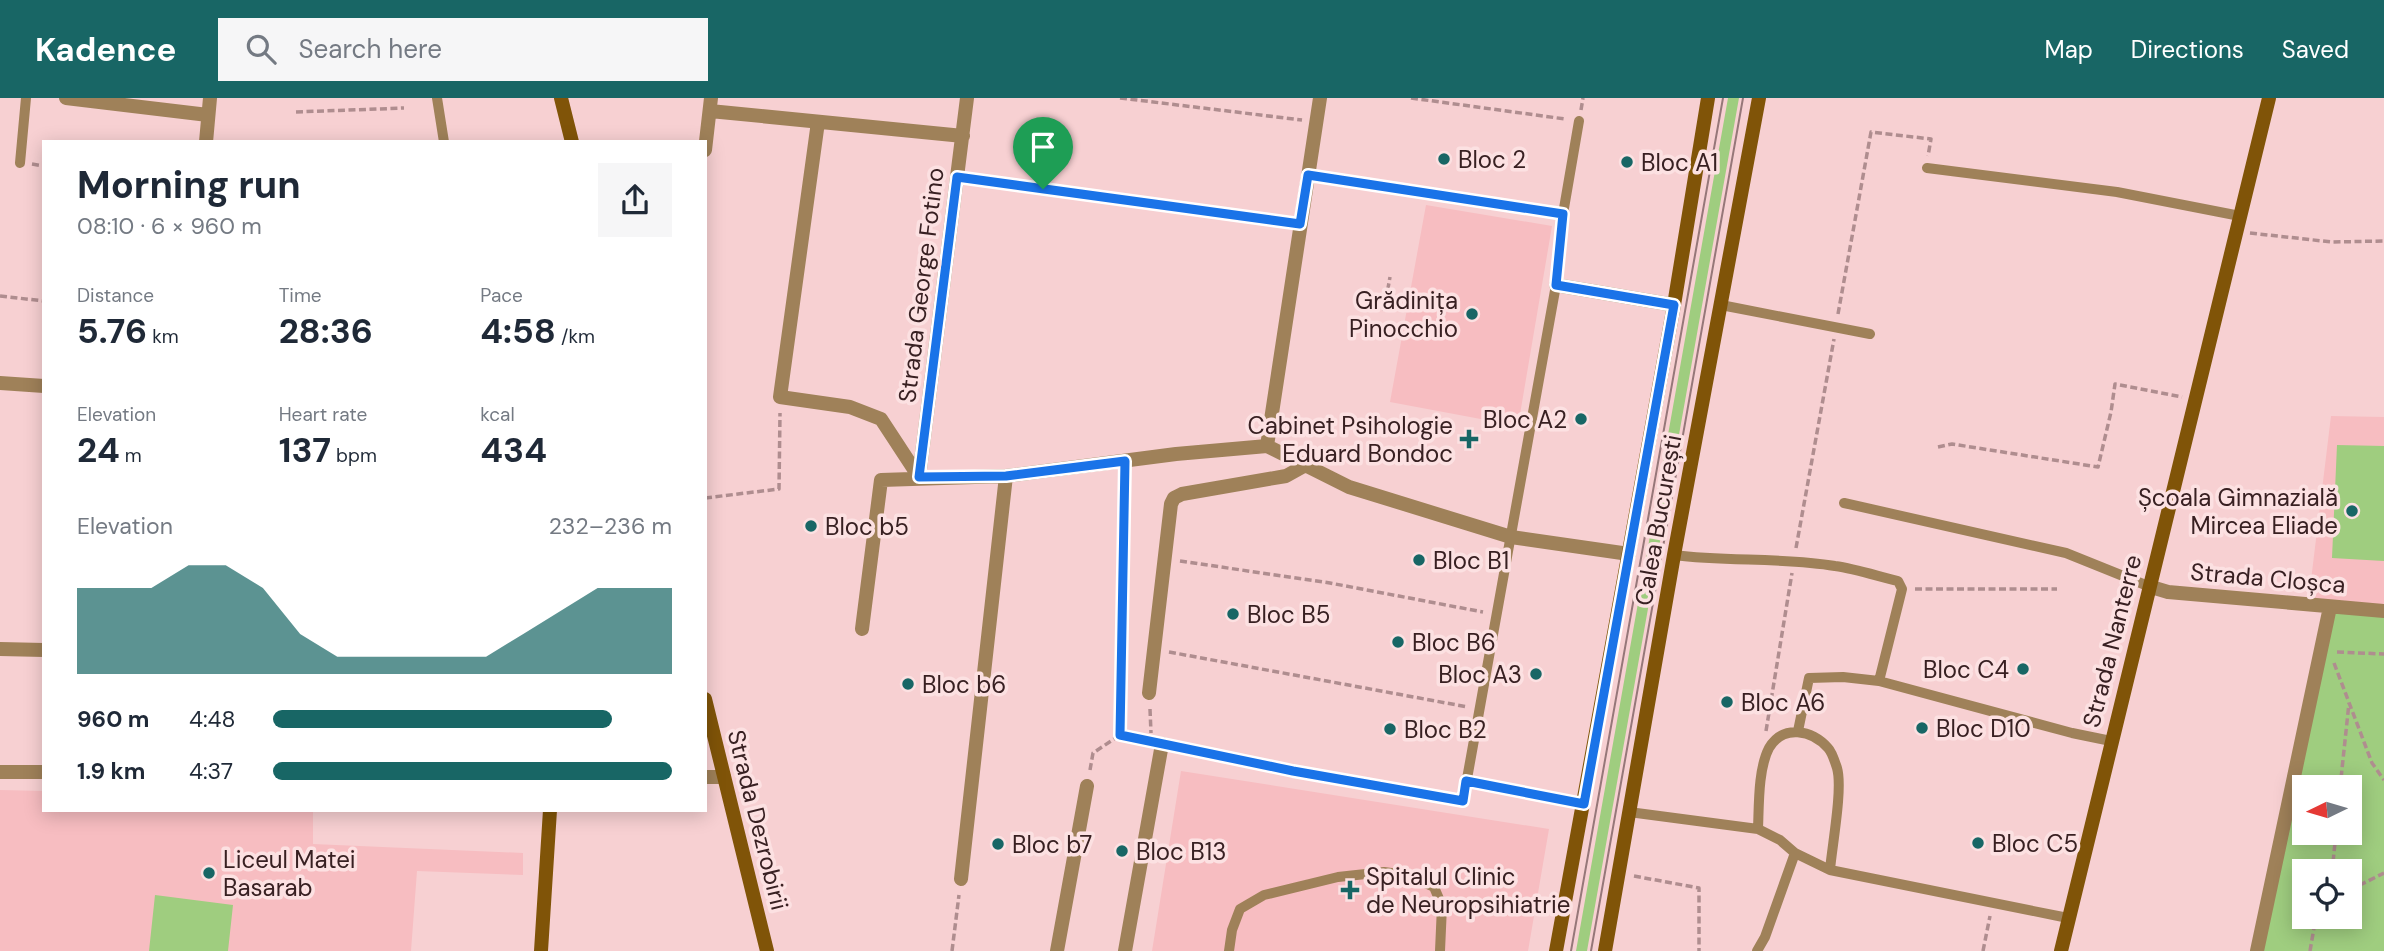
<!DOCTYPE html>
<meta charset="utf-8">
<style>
:root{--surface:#fff;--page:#f6f6f7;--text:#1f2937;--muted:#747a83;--accent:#186665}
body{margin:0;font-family:"DM Sans",sans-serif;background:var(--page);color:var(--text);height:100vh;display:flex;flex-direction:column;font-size:26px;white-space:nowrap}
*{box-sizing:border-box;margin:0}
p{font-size:23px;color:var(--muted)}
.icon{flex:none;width:38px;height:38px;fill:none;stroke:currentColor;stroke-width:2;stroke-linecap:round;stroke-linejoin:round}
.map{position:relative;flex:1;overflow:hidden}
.drawer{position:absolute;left:42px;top:42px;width:665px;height:672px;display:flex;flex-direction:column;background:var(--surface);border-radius:0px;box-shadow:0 4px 18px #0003}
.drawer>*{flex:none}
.needle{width:46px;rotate:265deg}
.buttons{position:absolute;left:2292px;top:677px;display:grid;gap:14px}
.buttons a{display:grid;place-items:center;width:70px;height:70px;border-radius:0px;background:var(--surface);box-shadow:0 4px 18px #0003;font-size:35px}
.pin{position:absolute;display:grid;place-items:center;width:60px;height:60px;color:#fff;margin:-72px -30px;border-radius:50% 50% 50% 0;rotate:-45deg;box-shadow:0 0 7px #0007}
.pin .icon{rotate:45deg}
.round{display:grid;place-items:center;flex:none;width:74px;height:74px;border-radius:0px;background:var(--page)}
.summary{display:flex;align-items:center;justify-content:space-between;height:119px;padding:0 35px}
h1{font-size:38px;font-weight:700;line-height:52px}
.figures{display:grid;grid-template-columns:repeat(3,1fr);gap:10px;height:119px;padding:7px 35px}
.figures div{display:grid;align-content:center}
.figures b{font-size:35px;font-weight:700}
.figures small{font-size:19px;font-weight:400}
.figures p{font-size:19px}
.chart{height:196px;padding:14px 35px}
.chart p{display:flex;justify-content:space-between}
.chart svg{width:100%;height:126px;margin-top:7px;fill:var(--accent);opacity:.7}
ul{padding:0 35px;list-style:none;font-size:23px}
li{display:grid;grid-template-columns:112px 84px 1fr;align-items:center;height:52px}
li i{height:18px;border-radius:9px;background:var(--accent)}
header{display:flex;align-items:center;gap:42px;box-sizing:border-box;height:98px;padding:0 35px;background:var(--accent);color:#fff}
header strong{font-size:33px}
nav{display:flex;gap:38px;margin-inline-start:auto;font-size:24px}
.search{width:490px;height:63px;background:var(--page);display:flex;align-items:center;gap:18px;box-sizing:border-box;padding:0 24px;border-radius:0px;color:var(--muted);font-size:26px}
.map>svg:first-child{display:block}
.built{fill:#f7bdc1}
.green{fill:#9fcd7f;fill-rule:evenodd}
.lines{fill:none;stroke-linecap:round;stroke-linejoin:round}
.path{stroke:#af8d8f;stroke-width:3.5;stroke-dasharray:7 3.5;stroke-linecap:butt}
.lane{stroke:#9f8159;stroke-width:10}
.street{stroke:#9f8159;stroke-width:14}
.secondary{stroke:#805408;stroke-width:14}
.tram{stroke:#967779;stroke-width:2}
.route-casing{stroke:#fff;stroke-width:14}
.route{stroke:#1a73e8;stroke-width:9}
.poi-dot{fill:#186665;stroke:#fce1e2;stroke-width:2.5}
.labels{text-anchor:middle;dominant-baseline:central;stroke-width:7;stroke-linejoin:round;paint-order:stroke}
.poi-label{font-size:24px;fill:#382022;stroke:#fce1e2;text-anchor:start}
.street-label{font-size:24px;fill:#382022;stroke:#fce1e2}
</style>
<header>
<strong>Kadence</strong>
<div class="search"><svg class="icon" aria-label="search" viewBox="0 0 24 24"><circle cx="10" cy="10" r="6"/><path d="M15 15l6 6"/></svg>Search here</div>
<nav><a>Map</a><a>Directions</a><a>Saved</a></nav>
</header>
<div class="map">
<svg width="2384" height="853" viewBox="0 0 2384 853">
<rect width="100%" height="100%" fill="#f7d0d2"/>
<!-- built -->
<path class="built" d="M1426,107L1552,128L1518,328L1390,304Z
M2331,318L2384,319V513L2308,507Z
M1181,673L1549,731L1528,853H1152Z
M0,692L44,693V712H313V746L523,755V777L417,773L411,853H0Z"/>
<!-- green -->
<path class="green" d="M1728,0H1739L1587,853H1576Z
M2337,347L2384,348V463L2332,460Z
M2330,509L2384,513V853H2257ZM2305,690H2350V735H2305ZM2305,774H2350V819H2305Z
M155,797L233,807L228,853H149Z"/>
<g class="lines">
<!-- path -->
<path class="path" d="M1120,0L1302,22
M1411,0L1565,21
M1581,12L1583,0
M296,14L404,10
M32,66L44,68
M973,81L1285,124
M2250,135L2332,144L2384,143
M0,198L44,203
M1384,213L1390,179
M1838,216L1871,34L1931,41L1928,58
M1938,349L1952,346L2098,369L2111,314L2115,286L2182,299
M705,400L779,391L780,315
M1796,450L1834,241
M1180,463L1330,485L1483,514
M1915,491H2057
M1169,554L1468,609
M2337,554L2384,556
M2334,565L2372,665L2384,682
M1150,611L1151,635
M1766,633L1792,475
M1120,637L1124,377
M1177,649L1451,701
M1090,672L1093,655L1120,637L1149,643
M1479,686L1568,702
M2340,690L2349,605
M2332,774L2336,735
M1634,778L1699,790V853
M2350,792L2384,775
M952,853L959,797
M1983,853L1990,818
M2310,853L2314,830L2323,819"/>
<!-- lane -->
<path class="lane" d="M437,0L444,44
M20,65L26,0
M1927,70L2117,94L2240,118
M1308,77L1563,116
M1721,207L1870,236
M1844,405L2066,455L2148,488
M1674,457C1727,464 1782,459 1835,468C1856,471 1877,478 1898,483L1902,491L1879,583
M1798,633L1809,580L1843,579L1879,583L2072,635L2111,643
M1463,703L1556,187L1563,116L1579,23
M1629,714L1758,731L1780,742L1795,755L1830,772L2068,820
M1758,731C1759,708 1758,671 1769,650C1783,626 1812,632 1828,650C1832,654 1835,664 1837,670C1843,690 1832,748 1830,772
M1229,853L1232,832L1240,811L1264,797L1338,779L1384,774L1406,777L1434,789L1442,808L1440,853
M1757,853L1765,839L1795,755"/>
<!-- street -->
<path class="street" d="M66,0L208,17
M710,13L963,38
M818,24L780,299L850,309L881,321L919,379
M206,44L210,0
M705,52L711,0
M1556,187L1674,207
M0,285L44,288
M1267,348L1349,389L1511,439L1629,456
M1267,348L1320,0
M919,379L967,0
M2148,488L2168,494L2384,513
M862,531L881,382L1006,378L1176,356L1267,348
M0,551L44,552
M1149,595L1171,406L1174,400L1182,396L1286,378L1304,368
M0,674H44
M705,679H724
M961,781L1006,378
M1057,853L1087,688
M1125,853L1162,646
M2257,853L2330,509"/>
<!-- secondary -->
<path class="secondary" d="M561,0L572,44
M705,601L767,853
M541,853L550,712
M1556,853L1674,207L1708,0
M1605,853L1674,457L1759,0
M2061,853L2269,0"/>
<!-- tram -->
<path class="tram" d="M1571,853L1723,0
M1591,853L1743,0"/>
</g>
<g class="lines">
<defs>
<path id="route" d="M1308,77L1563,116L1556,187L1674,207L1584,706L1466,683L1463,703L1293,673L1120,637L1125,363L1006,378L919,379L957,79L1300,126Z"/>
</defs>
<!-- route casing -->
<use href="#route" class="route-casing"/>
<!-- route -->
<use href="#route" class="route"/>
</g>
<!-- markers -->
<g class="poi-dot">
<circle cx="1444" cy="61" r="7"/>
<circle cx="1627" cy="64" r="7"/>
<circle cx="1472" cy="216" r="7"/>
<circle cx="1581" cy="321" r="7"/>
<path d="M1465.5 330.5h7v7h7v7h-7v7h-7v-7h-7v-7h7z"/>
<circle cx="2352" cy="413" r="7"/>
<circle cx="811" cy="428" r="7"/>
<circle cx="1419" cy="462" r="7"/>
<circle cx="1233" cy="516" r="7"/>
<circle cx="1398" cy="544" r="7"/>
<circle cx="2023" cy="571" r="7"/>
<circle cx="1536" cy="576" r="7"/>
<circle cx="908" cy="586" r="7"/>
<circle cx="1727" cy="604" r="7"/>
<circle cx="1922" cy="630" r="7"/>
<circle cx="1390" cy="631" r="7"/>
<circle cx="1978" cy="745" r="7"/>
<circle cx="998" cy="746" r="7"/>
<circle cx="1122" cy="753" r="7"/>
<circle cx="209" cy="775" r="7"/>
<path d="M1346.5 781.5h7v7h7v7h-7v7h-7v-7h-7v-7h7z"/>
</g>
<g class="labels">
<!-- poi labels -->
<g class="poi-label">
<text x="1458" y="61">Bloc 2</text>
<text x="1641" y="64">Bloc A1</text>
<text x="1458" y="202" text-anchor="end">Grădinița<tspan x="1458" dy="28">Pinocchio</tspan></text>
<text x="1567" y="321" text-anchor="end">Bloc A2</text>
<text x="1453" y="327" text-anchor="end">Cabinet Psihologie<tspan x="1453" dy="28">Eduard Bondoc</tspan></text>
<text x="2338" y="399" text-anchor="end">Școala Gimnazială<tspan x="2338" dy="28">Mircea Eliade</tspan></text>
<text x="825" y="428">Bloc b5</text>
<text x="1433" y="462">Bloc B1</text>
<text x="1247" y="516">Bloc B5</text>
<text x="1412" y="544">Bloc B6</text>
<text x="2009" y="571" text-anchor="end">Bloc C4</text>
<text x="1522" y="576" text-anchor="end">Bloc A3</text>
<text x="922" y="586">Bloc b6</text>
<text x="1741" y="604">Bloc A6</text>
<text x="1936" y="630">Bloc D10</text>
<text x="1404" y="631">Bloc B2</text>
<text x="1992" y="745">Bloc C5</text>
<text x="1012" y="746">Bloc b7</text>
<text x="1136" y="753">Bloc B13</text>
<text x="223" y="761">Liceul Matei<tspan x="223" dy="28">Basarab</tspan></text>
<text x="1366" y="778">Spitalul Clinic<tspan x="1366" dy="28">de Neuropsihiatrie</tspan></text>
</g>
<!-- street labels -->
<g class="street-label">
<text transform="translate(921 187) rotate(-83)">Strada George Fotino</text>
<text transform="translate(1658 422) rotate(-80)">Calea București</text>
<text transform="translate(2268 480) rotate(5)">Strada Cloșca</text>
<text transform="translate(2112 543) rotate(-76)">Strada Nanterre</text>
<text transform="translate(758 722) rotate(76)">Strada Dezrobirii</text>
</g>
</g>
</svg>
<div class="buttons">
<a><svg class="needle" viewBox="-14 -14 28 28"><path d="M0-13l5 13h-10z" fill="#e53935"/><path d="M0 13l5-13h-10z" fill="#747a83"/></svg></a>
<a><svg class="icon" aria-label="locate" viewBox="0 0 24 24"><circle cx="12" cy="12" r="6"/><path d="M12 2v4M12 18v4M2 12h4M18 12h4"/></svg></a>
</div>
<div class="pin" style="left:1043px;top:91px;background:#1e9e55"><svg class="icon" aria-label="arrive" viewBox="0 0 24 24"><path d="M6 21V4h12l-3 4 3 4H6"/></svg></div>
<section class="drawer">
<div class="summary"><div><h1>Morning run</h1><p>08:10 · 6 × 960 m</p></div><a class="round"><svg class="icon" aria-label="share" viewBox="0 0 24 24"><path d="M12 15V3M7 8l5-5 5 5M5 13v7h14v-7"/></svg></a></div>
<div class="figures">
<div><p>Distance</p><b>5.76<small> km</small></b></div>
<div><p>Time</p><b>28:36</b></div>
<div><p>Pace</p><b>4:58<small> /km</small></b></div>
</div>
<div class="figures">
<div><p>Elevation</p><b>24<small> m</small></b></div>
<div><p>Heart rate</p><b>137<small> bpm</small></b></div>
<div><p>kcal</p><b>434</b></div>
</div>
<div class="chart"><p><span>Elevation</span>232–236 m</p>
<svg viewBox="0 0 160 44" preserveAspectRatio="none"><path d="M0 44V14L10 14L20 14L30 6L40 6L50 14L60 30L70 38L80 38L90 38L100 38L110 38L120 30L130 22L140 14L150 14L160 14V44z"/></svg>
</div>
<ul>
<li><b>960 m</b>4:48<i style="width:85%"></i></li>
<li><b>1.9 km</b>4:37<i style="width:100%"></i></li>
</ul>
</section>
</div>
